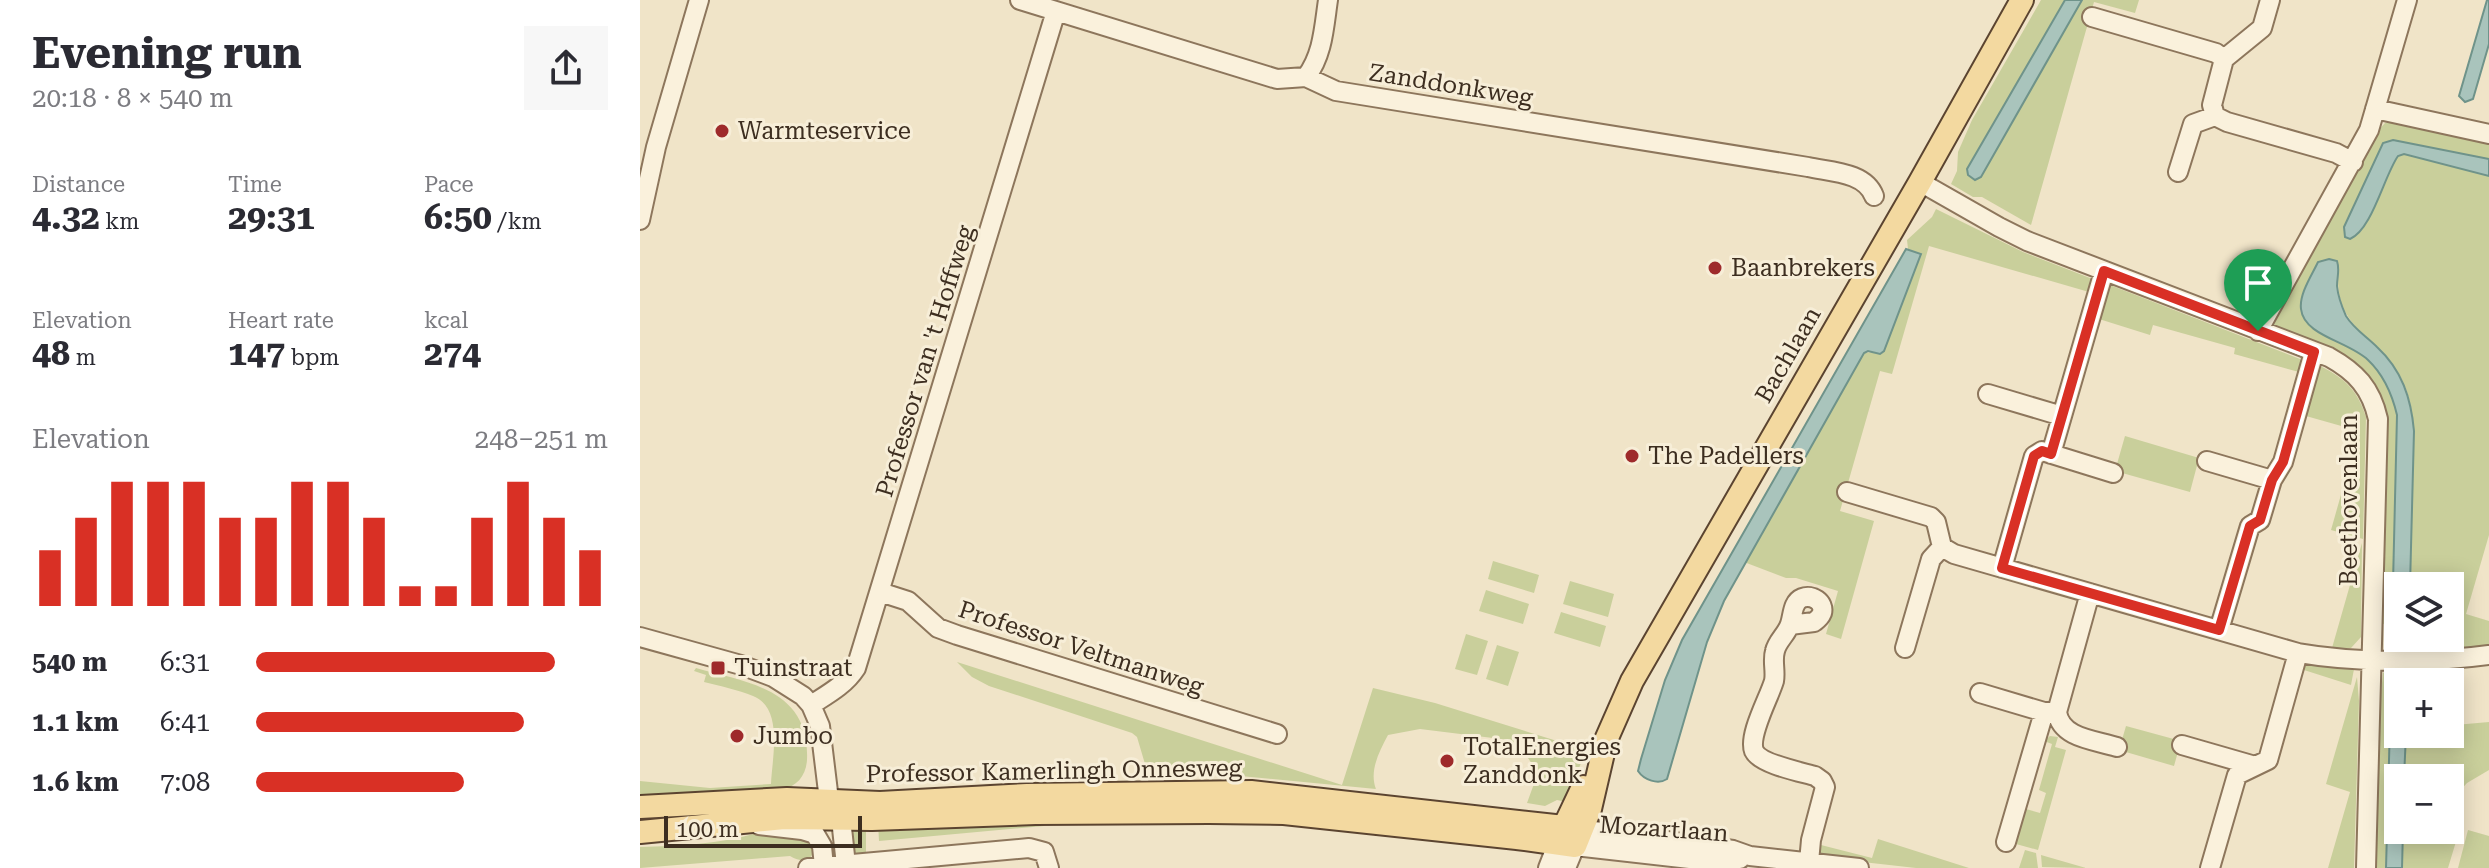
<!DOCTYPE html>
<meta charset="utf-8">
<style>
:root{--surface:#fff;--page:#f7f7f7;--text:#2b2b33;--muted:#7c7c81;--accent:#d93025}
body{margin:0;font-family:"Roboto Serif",serif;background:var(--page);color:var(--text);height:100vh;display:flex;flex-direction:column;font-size:30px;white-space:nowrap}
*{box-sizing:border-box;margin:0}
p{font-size:26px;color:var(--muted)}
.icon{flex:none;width:44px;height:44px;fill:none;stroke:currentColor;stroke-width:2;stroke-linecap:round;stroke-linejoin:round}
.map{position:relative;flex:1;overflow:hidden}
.side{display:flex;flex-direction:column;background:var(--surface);width:640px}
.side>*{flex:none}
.fabs{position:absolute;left:1744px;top:572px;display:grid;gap:16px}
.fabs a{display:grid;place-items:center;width:80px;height:80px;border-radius:0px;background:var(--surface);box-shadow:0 4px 20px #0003;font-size:40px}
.scale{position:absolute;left:24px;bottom:20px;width:198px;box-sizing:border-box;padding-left:8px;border:4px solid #3d2e20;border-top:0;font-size:22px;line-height:28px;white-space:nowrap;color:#3d2e20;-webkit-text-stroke:6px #f7eed8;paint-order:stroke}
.pin{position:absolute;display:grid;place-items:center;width:68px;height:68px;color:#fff;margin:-82px -34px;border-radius:50% 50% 50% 0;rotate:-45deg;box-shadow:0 0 8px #0007}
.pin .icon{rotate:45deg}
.round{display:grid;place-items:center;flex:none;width:84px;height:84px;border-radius:0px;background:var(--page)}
.head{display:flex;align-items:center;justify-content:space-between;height:136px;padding:0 32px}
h1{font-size:44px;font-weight:700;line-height:60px}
.stats{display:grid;grid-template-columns:repeat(3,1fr);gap:12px;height:136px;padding:8px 32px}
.stats div{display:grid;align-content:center}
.stats b{font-size:34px;font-weight:700}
.stats small{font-size:22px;font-weight:400}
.stats p{font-size:22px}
.chart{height:224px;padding:16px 32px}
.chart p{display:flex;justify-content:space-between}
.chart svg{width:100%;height:144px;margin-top:8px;stroke:var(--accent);stroke-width:6}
ul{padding:0 32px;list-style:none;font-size:26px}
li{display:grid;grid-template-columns:128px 96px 1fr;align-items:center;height:60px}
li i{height:20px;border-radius:10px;background:var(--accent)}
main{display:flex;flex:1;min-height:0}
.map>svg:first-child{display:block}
.green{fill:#c9cf9b;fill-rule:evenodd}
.water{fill:#a9c4bc;stroke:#6f938a;stroke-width:2}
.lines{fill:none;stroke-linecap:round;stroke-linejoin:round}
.minor-casing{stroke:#8d765c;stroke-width:22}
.major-casing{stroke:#5b4430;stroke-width:26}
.minor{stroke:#faf1dc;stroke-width:18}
.major{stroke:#f3d9a0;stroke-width:22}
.route-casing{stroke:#fff;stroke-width:16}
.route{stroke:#d93025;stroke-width:10}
.poi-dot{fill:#9e2a2b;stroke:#f7eed8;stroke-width:3}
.labels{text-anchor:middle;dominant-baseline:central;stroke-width:6;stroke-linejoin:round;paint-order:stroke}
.street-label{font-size:24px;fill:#3d2e20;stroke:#f7eed8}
.poi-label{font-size:24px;fill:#3d2e20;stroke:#f7eed8;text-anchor:start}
</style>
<main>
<section class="side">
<div class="head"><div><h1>Evening run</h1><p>20:18 · 8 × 540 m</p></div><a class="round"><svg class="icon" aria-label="share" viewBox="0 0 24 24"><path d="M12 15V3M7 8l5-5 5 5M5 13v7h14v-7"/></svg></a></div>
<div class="stats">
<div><p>Distance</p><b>4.32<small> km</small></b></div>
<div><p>Time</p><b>29:31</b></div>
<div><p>Pace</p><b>6:50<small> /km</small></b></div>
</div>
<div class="stats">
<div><p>Elevation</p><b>48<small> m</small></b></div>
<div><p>Heart rate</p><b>147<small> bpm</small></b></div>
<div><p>kcal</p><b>274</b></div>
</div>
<div class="chart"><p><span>Elevation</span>248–251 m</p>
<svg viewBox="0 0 160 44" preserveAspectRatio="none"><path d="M5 44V27M15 44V17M25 44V6M35 44V6M45 44V6M55 44V17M65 44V17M75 44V6M85 44V6M95 44V17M105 44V38M115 44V38M125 44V17M135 44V6M145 44V17M155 44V27"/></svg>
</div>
<ul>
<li><b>540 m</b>6:31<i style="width:85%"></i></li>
<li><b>1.1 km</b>6:41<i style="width:76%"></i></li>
<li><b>1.6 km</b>7:08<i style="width:59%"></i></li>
</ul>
</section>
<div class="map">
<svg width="1849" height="868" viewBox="0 0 1849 868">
<rect width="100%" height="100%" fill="#f0e4c8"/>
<!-- green -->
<path class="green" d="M1401,0H1425L1327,169L1341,177L1442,0H1499L1495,13L1454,2L1391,225L1342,197H1333L1311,184L1317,171L1318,152L1332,120Z
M1753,122L1849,141V535L1826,614L1849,621V645L1815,651L1754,649C1745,642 1745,635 1745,624H1742L1747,424C1743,356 1683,345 1630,325L1735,134L1745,123ZM1699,269C1691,328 1739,336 1762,380C1778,410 1773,460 1772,494C1771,525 1771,555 1770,586H1810V638H1758V632L1754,630L1757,415C1746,368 1721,348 1677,332Z
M1296,209L1383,252L1450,278L1449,292L1289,246L1252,374L1240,371L1200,511L1234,521L1201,639L1186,634L1198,591L1156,578H1146L1104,562L1224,353L1244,351L1281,255L1268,249L1267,240L1292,217Z
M1470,285L1660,359L1662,364L1659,372L1594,354L1595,348L1513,325L1510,335L1459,319Z
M1680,366C1705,378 1718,391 1726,417L1723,539L1691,530L1719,431L1666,416Z
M1485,436L1559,458L1550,492L1475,471Z
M1722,543L1721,637L1711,648H1692Z
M853,561L899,575L894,593L848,579Z
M930,581L974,594L968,617L923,604Z
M846,590L889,604L883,624L839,611Z
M921,612L966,626L960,647L914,633Z
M826,634L848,641L837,675L815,669Z
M857,645L879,652L868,686L846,679Z
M317,662L702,785L733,688L795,703L946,750L926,802L917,800L905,806L887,803L895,781L894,767L886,755L869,740L780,729L748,735C739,752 729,771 736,789L569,773L508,774L497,737L492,733L349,686L332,677Z
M1666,663L1714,669L1711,685L1664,670Z
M56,668C109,683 170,689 167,760C166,776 157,786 142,790L0,800V781L70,788L131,784C132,758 144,708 113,696C98,690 80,686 64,682L66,675L54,671Z
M1747,670L1791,672V682H1756L1751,689L1746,868H1736L1741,693L1743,673Z
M1717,677L1719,701L1714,868H1688L1710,792L1686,784Z
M1810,720L1815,725L1849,722V770L1827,783L1817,794L1814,807L1821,825L1808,868H1762L1763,830H1810V778H1764L1766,734H1810Z
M1486,726L1541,741L1534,766L1479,750Z
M1410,736L1418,737L1415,747L1426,750L1398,850L1376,844L1386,809L1400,813L1406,793L1399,790L1412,744L1404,741Z
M404,817V826L239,841L238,822Z
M226,825V854L218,855L214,852L211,833Z
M1828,830L1849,836V868H1818Z
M117,833L165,835C181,853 170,868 150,856L0,868V847C40,846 79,844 117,833Z
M1238,839L1329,868H1276L1178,857L1181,845L1232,858Z
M1385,850L1396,853L1398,868H1379Z
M1401,855L1446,868L1402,867Z"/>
<!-- water -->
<path class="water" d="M1425,0H1442L1341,177L1335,180L1328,175L1327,169Z
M1847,0H1849V44L1833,99L1825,102L1819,96Z
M1753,140L1849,159V176L1764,154L1758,156C1744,176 1732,230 1710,239L1705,237L1704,227L1743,143Z
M1266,249L1281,254L1244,351L1240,354L1228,351L1224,353L1084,601L1067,642L1027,779C1018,785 1004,780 998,771L1001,759L1025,680L1042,640Z
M1689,259L1697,261C1700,270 1697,277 1697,286C1698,296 1702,307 1706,316C1714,329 1726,336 1737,347C1762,370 1771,398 1774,431L1770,586H1758V632L1752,626L1757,415C1752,394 1744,375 1728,360C1708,341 1664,336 1661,309C1659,294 1672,275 1678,262Z
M1758,682V734H1766L1764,778H1758V830H1763L1762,868H1746L1751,689L1752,684Z"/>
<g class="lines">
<defs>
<path id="minor" d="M380,0L637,79L666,77L696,91L1168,167C1191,172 1225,172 1234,196
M1452,17L1576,53L1584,59
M1584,59L1572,105L1575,116L1587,122L1696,153L1713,162
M1584,59L1622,28L1630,0
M666,77C683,55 684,27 688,0
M1735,109L1849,134
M1538,172L1553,124L1575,116
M1280,182L1359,227L1387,241L1689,357C1716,372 1731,388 1738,419L1726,868
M0,220L16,147L59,0
M1618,331L1729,130L1767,0
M1348,394L1422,416
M1411,454L1464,271
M1567,461L1632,480
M1207,492L1291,517L1296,522L1302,547L1314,554L1658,653C1715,663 1792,663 1849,655
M1362,568L1394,456L1402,451L1473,473
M240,592L268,601L298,628L317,635L637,734
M1150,625L1174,622C1178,619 1180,618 1182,613C1185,602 1172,594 1162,598C1152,602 1153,616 1150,624C1147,634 1137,641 1135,651C1132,661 1136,671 1134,681C1129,698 1108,735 1114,751C1120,764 1161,772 1175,776L1182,781L1185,787L1171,840L1169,862
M1579,630L1610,526L1620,520L1632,480L1643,462L1674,352
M0,637L101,665L133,677L163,696L171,705L180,726L189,800L201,819L206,865
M1265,648L1291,559L1302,547
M1340,693L1404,712H1417L1450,593
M171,705C188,694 205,685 216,668L416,11
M1417,712C1421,739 1456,740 1477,747
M1542,745L1615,766
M119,825L162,830L175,834L182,846L184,867
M1366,842L1404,712
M168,868L389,848L404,852L409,868
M908,868L924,827L1093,850L1110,856L1219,868
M926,868L935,846L1050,859H1100
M1570,868L1597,775L1628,760L1658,653"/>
<path id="major" d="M0,807L147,799L240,803L387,795L611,792L924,827L943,787
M0,832L144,818L232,819L395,813L569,812L644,813L877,838L935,846L950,809L966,740L992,681L1280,182L1382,0"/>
</defs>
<!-- minor casing -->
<use href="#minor" class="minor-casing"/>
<!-- major casing -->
<use href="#major" class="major-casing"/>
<!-- minor -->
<use href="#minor" class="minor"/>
<!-- major -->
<use href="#major" class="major"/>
</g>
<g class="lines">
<defs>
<path id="route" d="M1464,271L1674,352L1643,462L1632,480L1620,520L1610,526L1579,630L1362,568L1394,456L1402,451L1411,454Z"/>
</defs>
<!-- route casing -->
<use href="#route" class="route-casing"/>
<!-- route -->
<use href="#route" class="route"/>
</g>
<!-- markers -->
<g class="poi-dot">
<circle cx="82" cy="131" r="8"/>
<circle cx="1075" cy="268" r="8"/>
<circle cx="992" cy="456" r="8"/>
<rect x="70" y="660" width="16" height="16" rx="4"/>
<circle cx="97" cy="736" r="8"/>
<circle cx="807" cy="761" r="8"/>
</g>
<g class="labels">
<!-- street labels -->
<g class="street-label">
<text transform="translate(811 85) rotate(9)">Zanddonkweg</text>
<text transform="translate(1148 355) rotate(-60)">Bachlaan</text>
<text transform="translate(285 361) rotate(-73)">Professor van 't Hoffweg</text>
<text transform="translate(1709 500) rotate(-90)">Beethovenlaan</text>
<text transform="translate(441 648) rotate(18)">Professor Veltmanweg</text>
<text transform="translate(414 771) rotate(-1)">Professor Kamerlingh Onnesweg</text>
<text transform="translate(1024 829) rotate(4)">Mozartlaan</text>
</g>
<!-- poi labels -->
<g class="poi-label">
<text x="98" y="131">Warmteservice</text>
<text x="1091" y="268">Baanbrekers</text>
<text x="1008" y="456">The Padellers</text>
<text x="94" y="668">Tuinstraat</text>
<text x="113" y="736">Jumbo</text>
<text x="823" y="747">TotalEnergies<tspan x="823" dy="28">Zanddonk</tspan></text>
</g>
</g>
</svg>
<div class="fabs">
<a><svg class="icon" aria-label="layers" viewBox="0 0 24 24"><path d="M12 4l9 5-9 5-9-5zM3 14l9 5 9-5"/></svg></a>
<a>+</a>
<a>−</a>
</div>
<div class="scale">100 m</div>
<div class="pin" style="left:1618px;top:331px;background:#1e9e55"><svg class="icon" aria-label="arrive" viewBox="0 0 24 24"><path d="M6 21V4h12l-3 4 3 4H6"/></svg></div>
</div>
</main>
